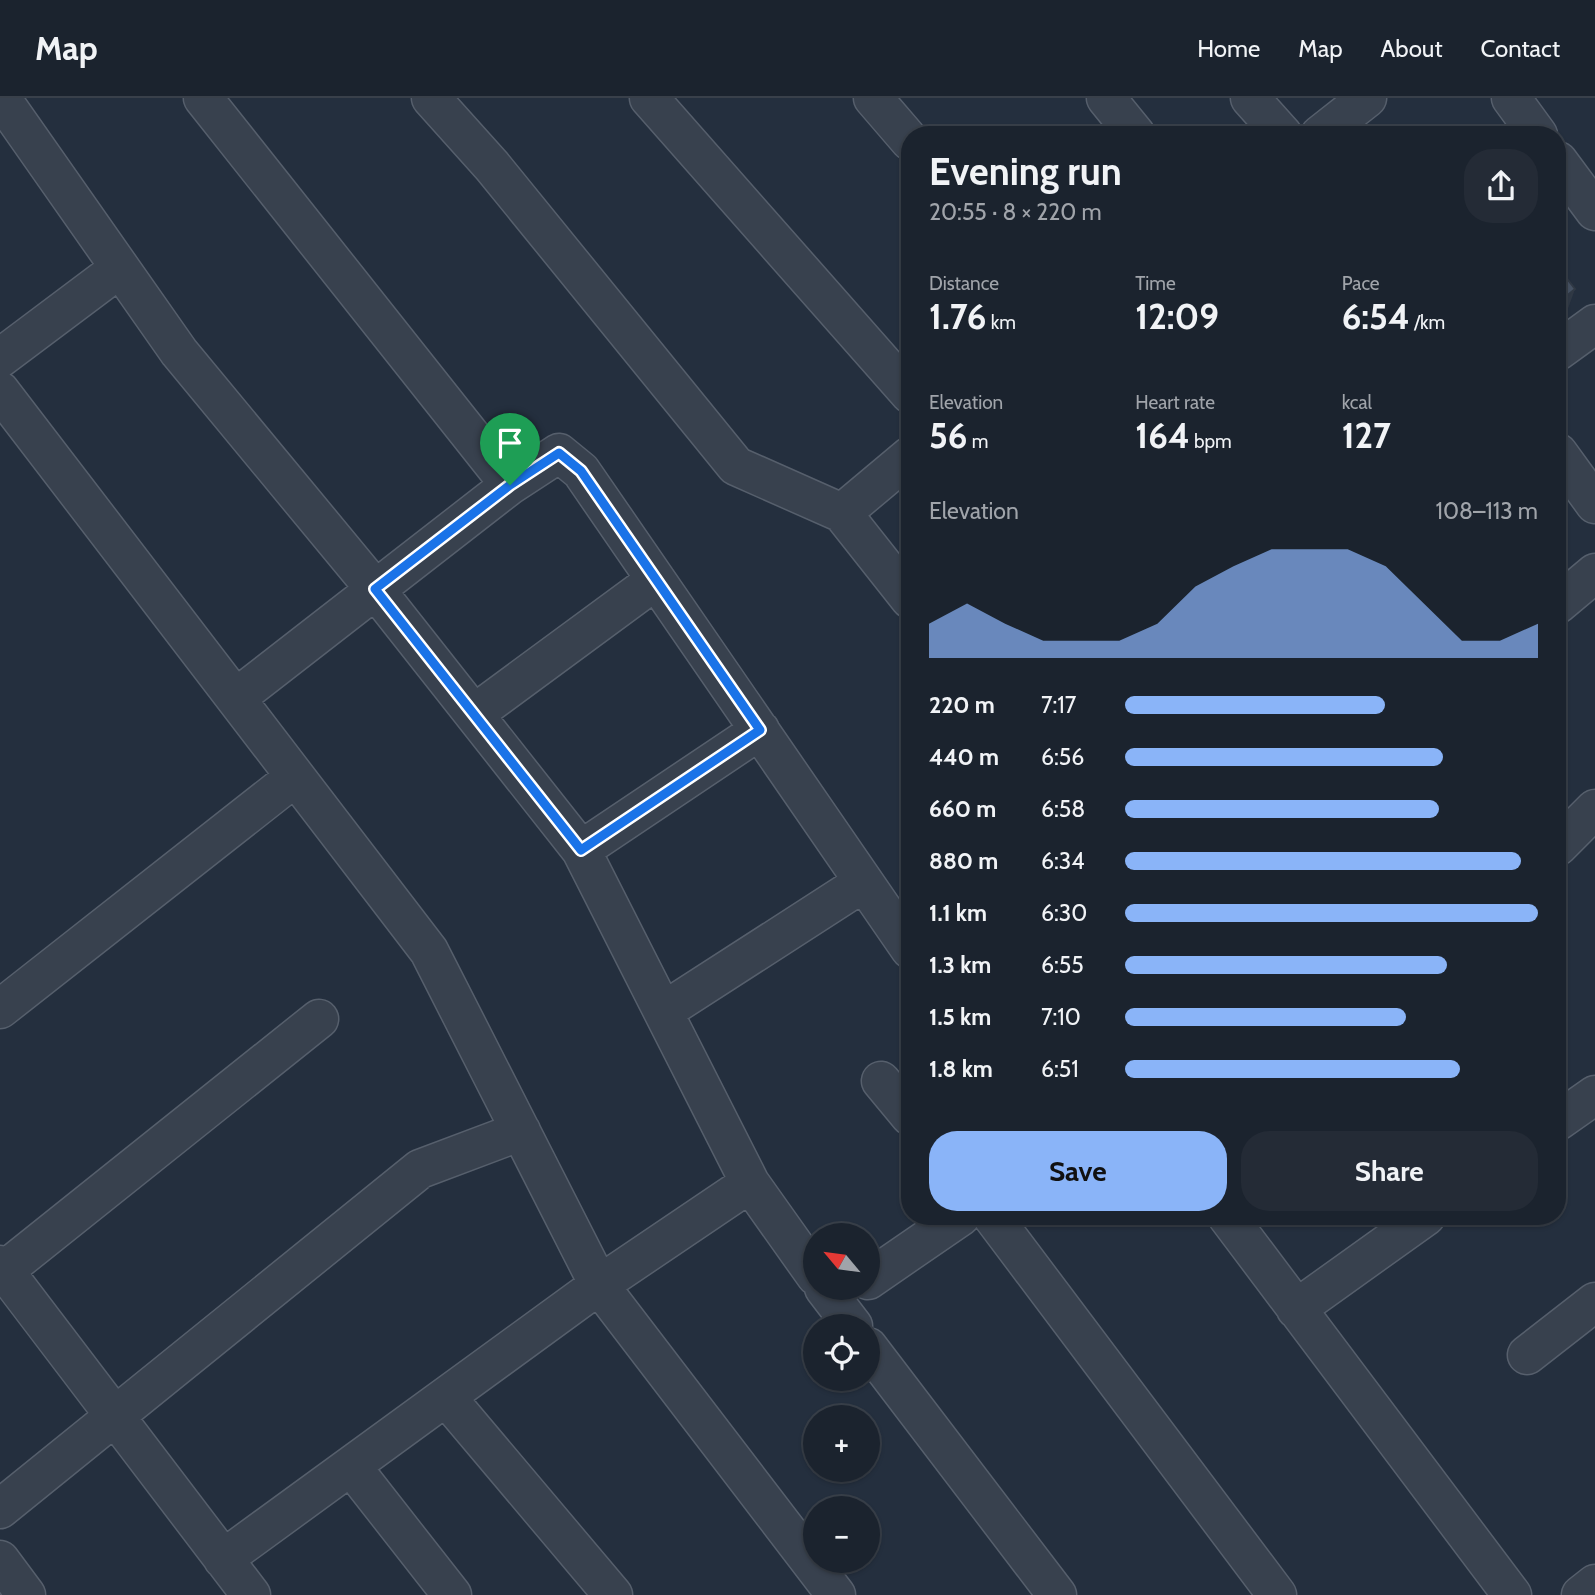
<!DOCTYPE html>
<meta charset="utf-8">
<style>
:root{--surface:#1b232e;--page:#242b36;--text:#f1f3f6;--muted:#a0a4aa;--line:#39404a;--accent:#8ab4f8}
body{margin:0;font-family:Cabin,sans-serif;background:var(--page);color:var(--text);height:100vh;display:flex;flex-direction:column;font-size:26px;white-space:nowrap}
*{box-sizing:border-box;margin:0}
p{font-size:23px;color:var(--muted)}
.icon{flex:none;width:38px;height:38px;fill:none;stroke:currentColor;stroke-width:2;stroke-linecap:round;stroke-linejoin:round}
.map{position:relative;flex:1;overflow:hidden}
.side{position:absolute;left:901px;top:28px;width:665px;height:1099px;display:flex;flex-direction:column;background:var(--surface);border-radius:28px;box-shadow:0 2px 5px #0004,0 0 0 2px var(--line)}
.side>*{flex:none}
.needle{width:46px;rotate:299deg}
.buttons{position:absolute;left:803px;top:1125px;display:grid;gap:14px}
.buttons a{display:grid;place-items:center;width:77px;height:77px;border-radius:50%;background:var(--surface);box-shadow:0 2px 5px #0004,0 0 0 2px var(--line);font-size:35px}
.pin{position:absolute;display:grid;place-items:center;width:60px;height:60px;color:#fff;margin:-72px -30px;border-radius:50% 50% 50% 0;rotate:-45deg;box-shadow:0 0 7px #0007}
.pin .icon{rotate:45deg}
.round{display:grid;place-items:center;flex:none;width:74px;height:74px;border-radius:28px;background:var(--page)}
.summary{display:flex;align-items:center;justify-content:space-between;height:119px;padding:0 28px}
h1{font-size:38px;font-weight:700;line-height:52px}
.metrics{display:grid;grid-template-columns:repeat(3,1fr);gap:10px;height:119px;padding:7px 28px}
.metrics div{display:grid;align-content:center}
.metrics b{font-size:35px;font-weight:700}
.metrics small{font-size:19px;font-weight:400}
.metrics p{font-size:19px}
.chart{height:196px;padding:14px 28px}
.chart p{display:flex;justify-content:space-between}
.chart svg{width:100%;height:126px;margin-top:7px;fill:var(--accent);opacity:.7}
.action{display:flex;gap:14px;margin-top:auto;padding:14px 28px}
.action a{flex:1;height:80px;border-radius:28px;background:var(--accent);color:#111;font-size:28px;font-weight:700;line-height:80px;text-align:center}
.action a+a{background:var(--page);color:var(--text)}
ul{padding:0 28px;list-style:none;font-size:23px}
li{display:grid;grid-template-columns:112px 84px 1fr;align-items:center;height:52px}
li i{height:18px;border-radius:9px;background:var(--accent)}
header{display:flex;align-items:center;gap:42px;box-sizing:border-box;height:98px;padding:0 35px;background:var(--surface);border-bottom:2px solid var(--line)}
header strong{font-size:33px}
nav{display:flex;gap:38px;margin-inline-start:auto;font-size:24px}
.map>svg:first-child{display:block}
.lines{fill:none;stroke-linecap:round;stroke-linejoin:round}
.minor-casing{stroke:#565f6c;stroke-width:41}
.minor{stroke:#38414e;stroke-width:38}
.shaded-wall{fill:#303945}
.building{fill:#455162;stroke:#303945;stroke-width:2}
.route-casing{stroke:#fff;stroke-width:14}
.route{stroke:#1a73e8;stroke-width:9}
</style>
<header>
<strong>Map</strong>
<nav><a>Home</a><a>Map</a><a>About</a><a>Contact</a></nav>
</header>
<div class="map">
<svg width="1595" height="1497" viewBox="0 0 1595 1497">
<rect width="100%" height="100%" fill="#242f3e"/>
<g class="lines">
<defs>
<path id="minor" d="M1,0L179,254L375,491L581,752L750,1085L816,1178
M203,0L510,387
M431,0L492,68L736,368L842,415L910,501
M649,0L910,296
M873,0L910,43
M1106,0L1136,37
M1250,0L1283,37
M1511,0L1538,37
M1320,37L1367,0
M1558,63L1595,113
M1558,253L1595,226
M0,260L120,170
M0,293L429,853L599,1187L836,1497
M1558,355L1595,406
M842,415L910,358
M1558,506L1595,475
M236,600L510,387L559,355L581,373L910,851
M474,616L656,482
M1558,748L1595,711
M581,752L760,632
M0,911L295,679
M664,913L864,784
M881,983L910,1018
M1558,1023L1595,997
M992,1118L1277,1497
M1227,1118L1512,1497
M0,1167L251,1497
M0,1176L319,921
M868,1182L961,1118
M824,1190L853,1228
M1296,1211L1426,1118
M868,1249L1057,1497
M1527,1257L1595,1204
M446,1299L613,1497
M351,1368L452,1497
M0,1411L420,1071L521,1033
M223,1461L599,1187L750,1085
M0,1462L26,1497
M1581,1497L1595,1486"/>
</defs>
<!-- minor casing -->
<use href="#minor" class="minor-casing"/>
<!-- minor -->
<use href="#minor" class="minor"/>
</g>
<!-- shaded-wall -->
<path class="shaded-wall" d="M1575,191L1566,216L1558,223V205Z"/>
<!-- building -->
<path class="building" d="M1558,169L1575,191L1558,205Z"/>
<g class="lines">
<defs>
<path id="route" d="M559,355L581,373L760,632L581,752L375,491L510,387Z"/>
</defs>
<!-- route casing -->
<use href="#route" class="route-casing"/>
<!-- route -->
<use href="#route" class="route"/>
</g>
</svg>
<div class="buttons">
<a><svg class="needle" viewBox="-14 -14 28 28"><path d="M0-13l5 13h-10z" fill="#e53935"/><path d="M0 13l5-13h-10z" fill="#a0a4aa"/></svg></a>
<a><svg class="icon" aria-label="locate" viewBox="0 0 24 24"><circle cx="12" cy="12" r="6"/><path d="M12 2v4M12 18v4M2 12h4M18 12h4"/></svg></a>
<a>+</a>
<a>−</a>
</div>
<div class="pin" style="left:510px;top:387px;background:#1e9e55"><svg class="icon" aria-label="arrive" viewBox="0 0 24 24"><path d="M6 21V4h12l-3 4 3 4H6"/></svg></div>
<section class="side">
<div class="summary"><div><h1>Evening run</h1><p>20:55 · 8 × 220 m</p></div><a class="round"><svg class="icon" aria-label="share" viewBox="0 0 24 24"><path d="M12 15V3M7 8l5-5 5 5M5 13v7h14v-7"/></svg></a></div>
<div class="metrics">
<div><p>Distance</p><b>1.76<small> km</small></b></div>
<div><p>Time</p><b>12:09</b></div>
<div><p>Pace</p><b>6:54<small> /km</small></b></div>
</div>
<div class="metrics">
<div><p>Elevation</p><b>56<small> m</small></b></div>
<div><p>Heart rate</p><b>164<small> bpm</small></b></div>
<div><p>kcal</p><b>127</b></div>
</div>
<div class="chart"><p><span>Elevation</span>108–113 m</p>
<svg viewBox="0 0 160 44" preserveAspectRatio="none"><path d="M0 44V32L10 25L20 32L30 38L40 38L50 38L60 32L70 19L80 12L90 6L100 6L110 6L120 12L130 25L140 38L150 38L160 32V44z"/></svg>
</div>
<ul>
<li><b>220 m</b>7:17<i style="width:63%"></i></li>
<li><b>440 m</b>6:56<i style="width:77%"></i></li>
<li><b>660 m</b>6:58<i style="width:76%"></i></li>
<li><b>880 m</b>6:34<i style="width:96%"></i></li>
<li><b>1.1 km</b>6:30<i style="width:100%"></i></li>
<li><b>1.3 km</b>6:55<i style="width:78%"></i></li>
<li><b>1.5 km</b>7:10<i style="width:68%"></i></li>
<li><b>1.8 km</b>6:51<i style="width:81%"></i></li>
</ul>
<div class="action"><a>Save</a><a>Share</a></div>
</section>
</div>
